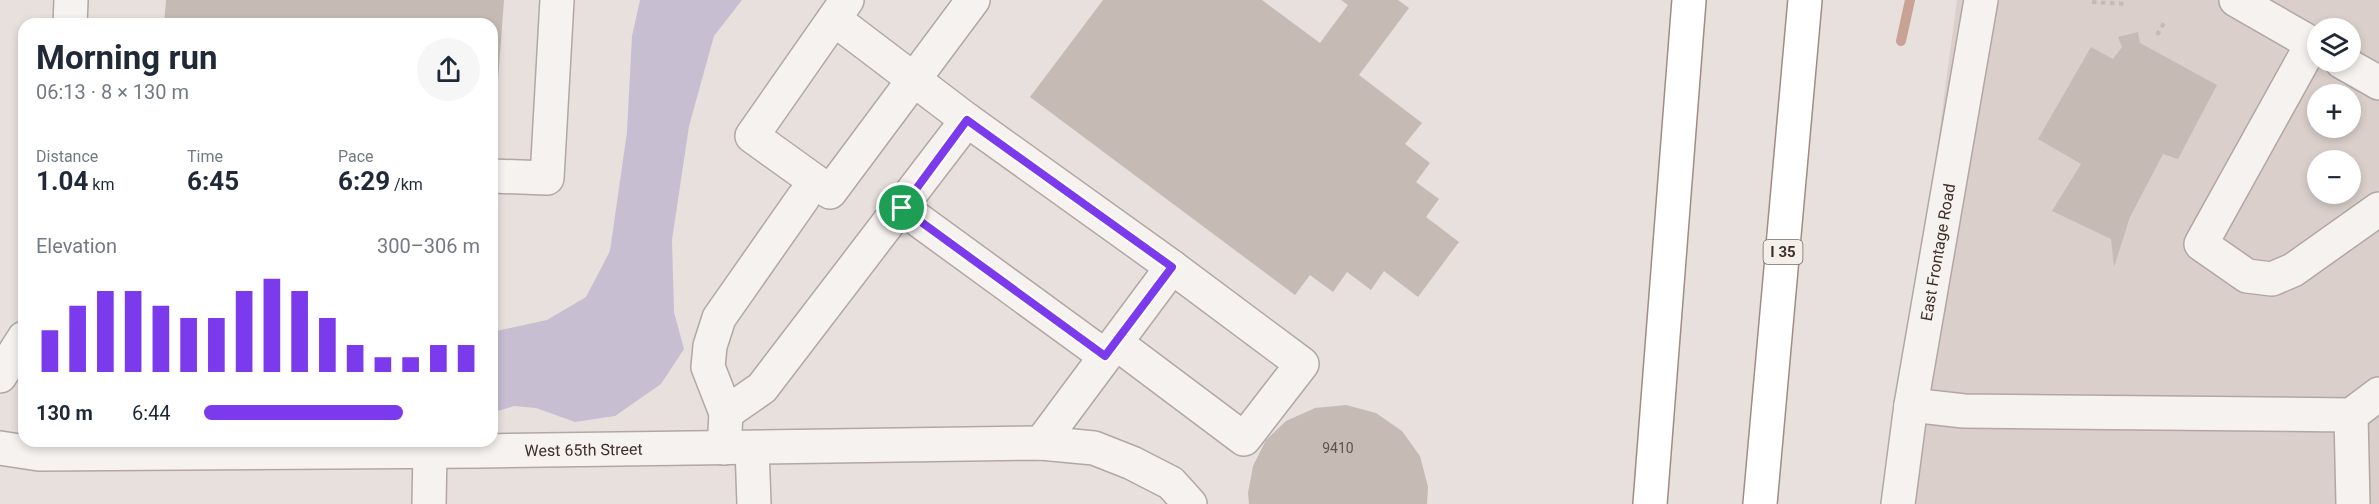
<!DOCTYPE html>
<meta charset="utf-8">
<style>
:root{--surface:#fff;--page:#f6f6f7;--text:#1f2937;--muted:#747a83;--accent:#7c3aed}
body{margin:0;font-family:Roboto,sans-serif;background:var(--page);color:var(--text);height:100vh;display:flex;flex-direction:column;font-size:22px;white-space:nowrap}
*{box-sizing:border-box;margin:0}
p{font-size:20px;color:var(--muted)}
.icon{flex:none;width:33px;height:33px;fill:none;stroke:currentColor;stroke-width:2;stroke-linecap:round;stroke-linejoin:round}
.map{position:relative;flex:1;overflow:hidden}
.drawer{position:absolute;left:18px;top:18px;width:480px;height:429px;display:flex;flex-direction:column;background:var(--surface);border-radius:18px;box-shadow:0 3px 9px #0003}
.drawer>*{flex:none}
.tools{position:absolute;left:2307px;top:18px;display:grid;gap:12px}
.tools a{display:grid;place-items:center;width:54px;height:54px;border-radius:50%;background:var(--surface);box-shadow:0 3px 9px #0003;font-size:30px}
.pin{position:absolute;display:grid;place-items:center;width:51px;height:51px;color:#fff;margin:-26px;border:3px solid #fff;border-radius:50%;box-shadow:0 2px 6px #0007}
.round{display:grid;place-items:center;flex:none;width:63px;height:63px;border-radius:32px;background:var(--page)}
.head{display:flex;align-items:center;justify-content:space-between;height:102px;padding:0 18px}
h1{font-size:33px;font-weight:700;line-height:45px}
.metrics{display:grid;grid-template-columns:repeat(3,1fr);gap:9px;height:102px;padding:6px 18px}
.metrics div{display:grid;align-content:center}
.metrics b{font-size:26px;font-weight:700}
.metrics small{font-size:16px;font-weight:400}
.metrics p{font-size:16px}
.chart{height:168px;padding:12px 18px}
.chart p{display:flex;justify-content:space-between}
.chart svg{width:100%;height:108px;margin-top:6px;stroke:var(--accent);stroke-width:6}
ul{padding:0 18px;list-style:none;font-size:20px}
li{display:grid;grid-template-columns:96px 72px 1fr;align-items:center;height:45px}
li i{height:15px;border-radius:8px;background:var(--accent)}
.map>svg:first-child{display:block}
.built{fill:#dacfcb;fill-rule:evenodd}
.green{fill:#c7bed2}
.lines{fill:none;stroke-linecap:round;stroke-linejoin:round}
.stream{stroke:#c9a296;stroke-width:10}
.building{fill:#c5bab4}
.minor-casing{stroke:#b2a7a2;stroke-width:36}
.highway-casing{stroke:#9f8c84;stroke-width:36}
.path{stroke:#c3bbb7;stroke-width:4;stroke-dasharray:4.5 4.5;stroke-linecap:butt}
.minor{stroke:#f6f2f0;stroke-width:33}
.highway{stroke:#fff;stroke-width:33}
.route-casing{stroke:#fff;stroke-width:12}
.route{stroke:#7c3aed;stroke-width:8}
.labels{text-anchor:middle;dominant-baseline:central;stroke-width:4.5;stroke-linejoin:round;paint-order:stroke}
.number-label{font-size:14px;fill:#60524a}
.shield{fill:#f5efec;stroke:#766961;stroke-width:1.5}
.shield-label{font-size:15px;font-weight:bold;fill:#3f2f26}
.street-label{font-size:16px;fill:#3f2f26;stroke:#f5efec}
</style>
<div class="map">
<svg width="2379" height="504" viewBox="0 0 2379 504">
<rect width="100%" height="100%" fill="#e8e0dd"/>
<!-- built -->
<path class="built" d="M1957,0H2379V504H1890ZM2318,28H2350V62H2318ZM2318,94H2350V128H2318ZM2318,160H2350V194H2318Z"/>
<!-- green -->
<path class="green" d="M640,0H742L714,36L689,126L672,240L674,312L684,349L661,384L615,416L575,422L536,408L514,406L492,413V332L547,320L586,297L610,251L627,132L632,36Z"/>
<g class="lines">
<!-- stream -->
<path class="stream" d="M1901,41L1910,0"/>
</g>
<!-- building -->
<path class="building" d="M166,0H504L497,95H492V24H164Z
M1103,0H1262L1320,43L1348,5L1341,0H1398L1409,8L1359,75L1422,123L1405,144L1430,163L1416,182L1439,199L1426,217L1459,242L1418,297L1384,271L1371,290L1347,272L1333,292L1310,275L1295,295L1030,97Z
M2138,32L2140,43L2217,85L2178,159L2163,154L2130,217L2114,267L2111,239L2052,211L2081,164L2038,139L2091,47L2113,59L2122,47L2118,37Z
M1346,405L1376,413L1402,431L1420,456L1428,487L1427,504H1249L1248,493L1253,466L1266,440L1286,421L1315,408Z"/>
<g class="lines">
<defs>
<g id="minor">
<path d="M847,0L752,136L830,192L973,0"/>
<path d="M2236,0L2318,47"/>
<path d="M834,19L967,120"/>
<path d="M70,24L71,0"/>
<path d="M2312,44L2201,244L2247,276L2272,279L2293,270L2379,209"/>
<path d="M2342,62L2379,83"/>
<path d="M492,176L547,178L557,0"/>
<path d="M902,208L1105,356"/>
<path d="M1116,343L1244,439L1302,364L1172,267"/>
<path d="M0,376L24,338"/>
<path d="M1911,405L1964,411L2351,415L2379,394"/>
<path d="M726,413L708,367L710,346L719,318L803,198"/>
<path d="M2351,415L2353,504"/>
<path id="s1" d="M0,448L39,454L481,451L1041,443L1094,448L1132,463L1171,483L1190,504"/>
<path d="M724,448L726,413L762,388L967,120L1172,267L1041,443"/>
<path d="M752,448L754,504"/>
<path d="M429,504L430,451"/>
<path id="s2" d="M1898,504L1911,405L1981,0"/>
</g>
<path id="highway" d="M1650,504L1689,0
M1760,504L1805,0"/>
</defs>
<!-- minor casing -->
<use href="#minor" class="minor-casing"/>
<!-- highway casing -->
<use href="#highway" class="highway-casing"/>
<!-- path -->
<path class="path" d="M2092,2L2126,4
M2157,35L2165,21"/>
<!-- minor -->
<use href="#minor" class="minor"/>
<!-- highway -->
<use href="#highway" class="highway"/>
</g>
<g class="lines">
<defs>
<path id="route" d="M967,120L1172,267L1105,356L902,208Z"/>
</defs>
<!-- route casing -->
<use href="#route" class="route-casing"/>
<!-- route -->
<use href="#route" class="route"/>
</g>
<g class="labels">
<!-- number labels -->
<g class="number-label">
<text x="1338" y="448">9410</text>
</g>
<!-- shield labels -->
<rect class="shield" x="1763.5" y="240" width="39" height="24" rx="4.5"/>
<g class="shield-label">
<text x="1783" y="252">I 35</text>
</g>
<!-- street labels -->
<g class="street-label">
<text stroke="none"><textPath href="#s2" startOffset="255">East Frontage Road</textPath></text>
<text stroke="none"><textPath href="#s1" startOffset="584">West 65th Street</textPath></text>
</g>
</g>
</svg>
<div class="tools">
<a><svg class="icon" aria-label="layers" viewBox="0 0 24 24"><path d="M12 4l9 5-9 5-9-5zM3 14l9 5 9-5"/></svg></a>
<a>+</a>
<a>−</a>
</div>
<div class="pin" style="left:902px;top:208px;background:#1e9e55"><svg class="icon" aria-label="arrive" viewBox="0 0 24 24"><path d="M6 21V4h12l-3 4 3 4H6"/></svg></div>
<section class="drawer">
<div class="head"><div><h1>Morning run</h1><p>06:13 · 8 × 130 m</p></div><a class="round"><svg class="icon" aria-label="share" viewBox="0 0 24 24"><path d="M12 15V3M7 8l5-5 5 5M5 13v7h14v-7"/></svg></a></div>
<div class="metrics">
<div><p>Distance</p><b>1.04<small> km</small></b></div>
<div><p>Time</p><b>6:45</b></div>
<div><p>Pace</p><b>6:29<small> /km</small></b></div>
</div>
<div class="chart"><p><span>Elevation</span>300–306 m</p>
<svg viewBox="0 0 160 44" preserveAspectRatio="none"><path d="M5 44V27M15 44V17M25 44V11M35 44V11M45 44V17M55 44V22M65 44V22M75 44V11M85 44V6M95 44V11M105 44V22M115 44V33M125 44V38M135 44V38M145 44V33M155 44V33"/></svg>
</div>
<ul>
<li><b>130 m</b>6:44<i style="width:72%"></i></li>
</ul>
</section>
</div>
